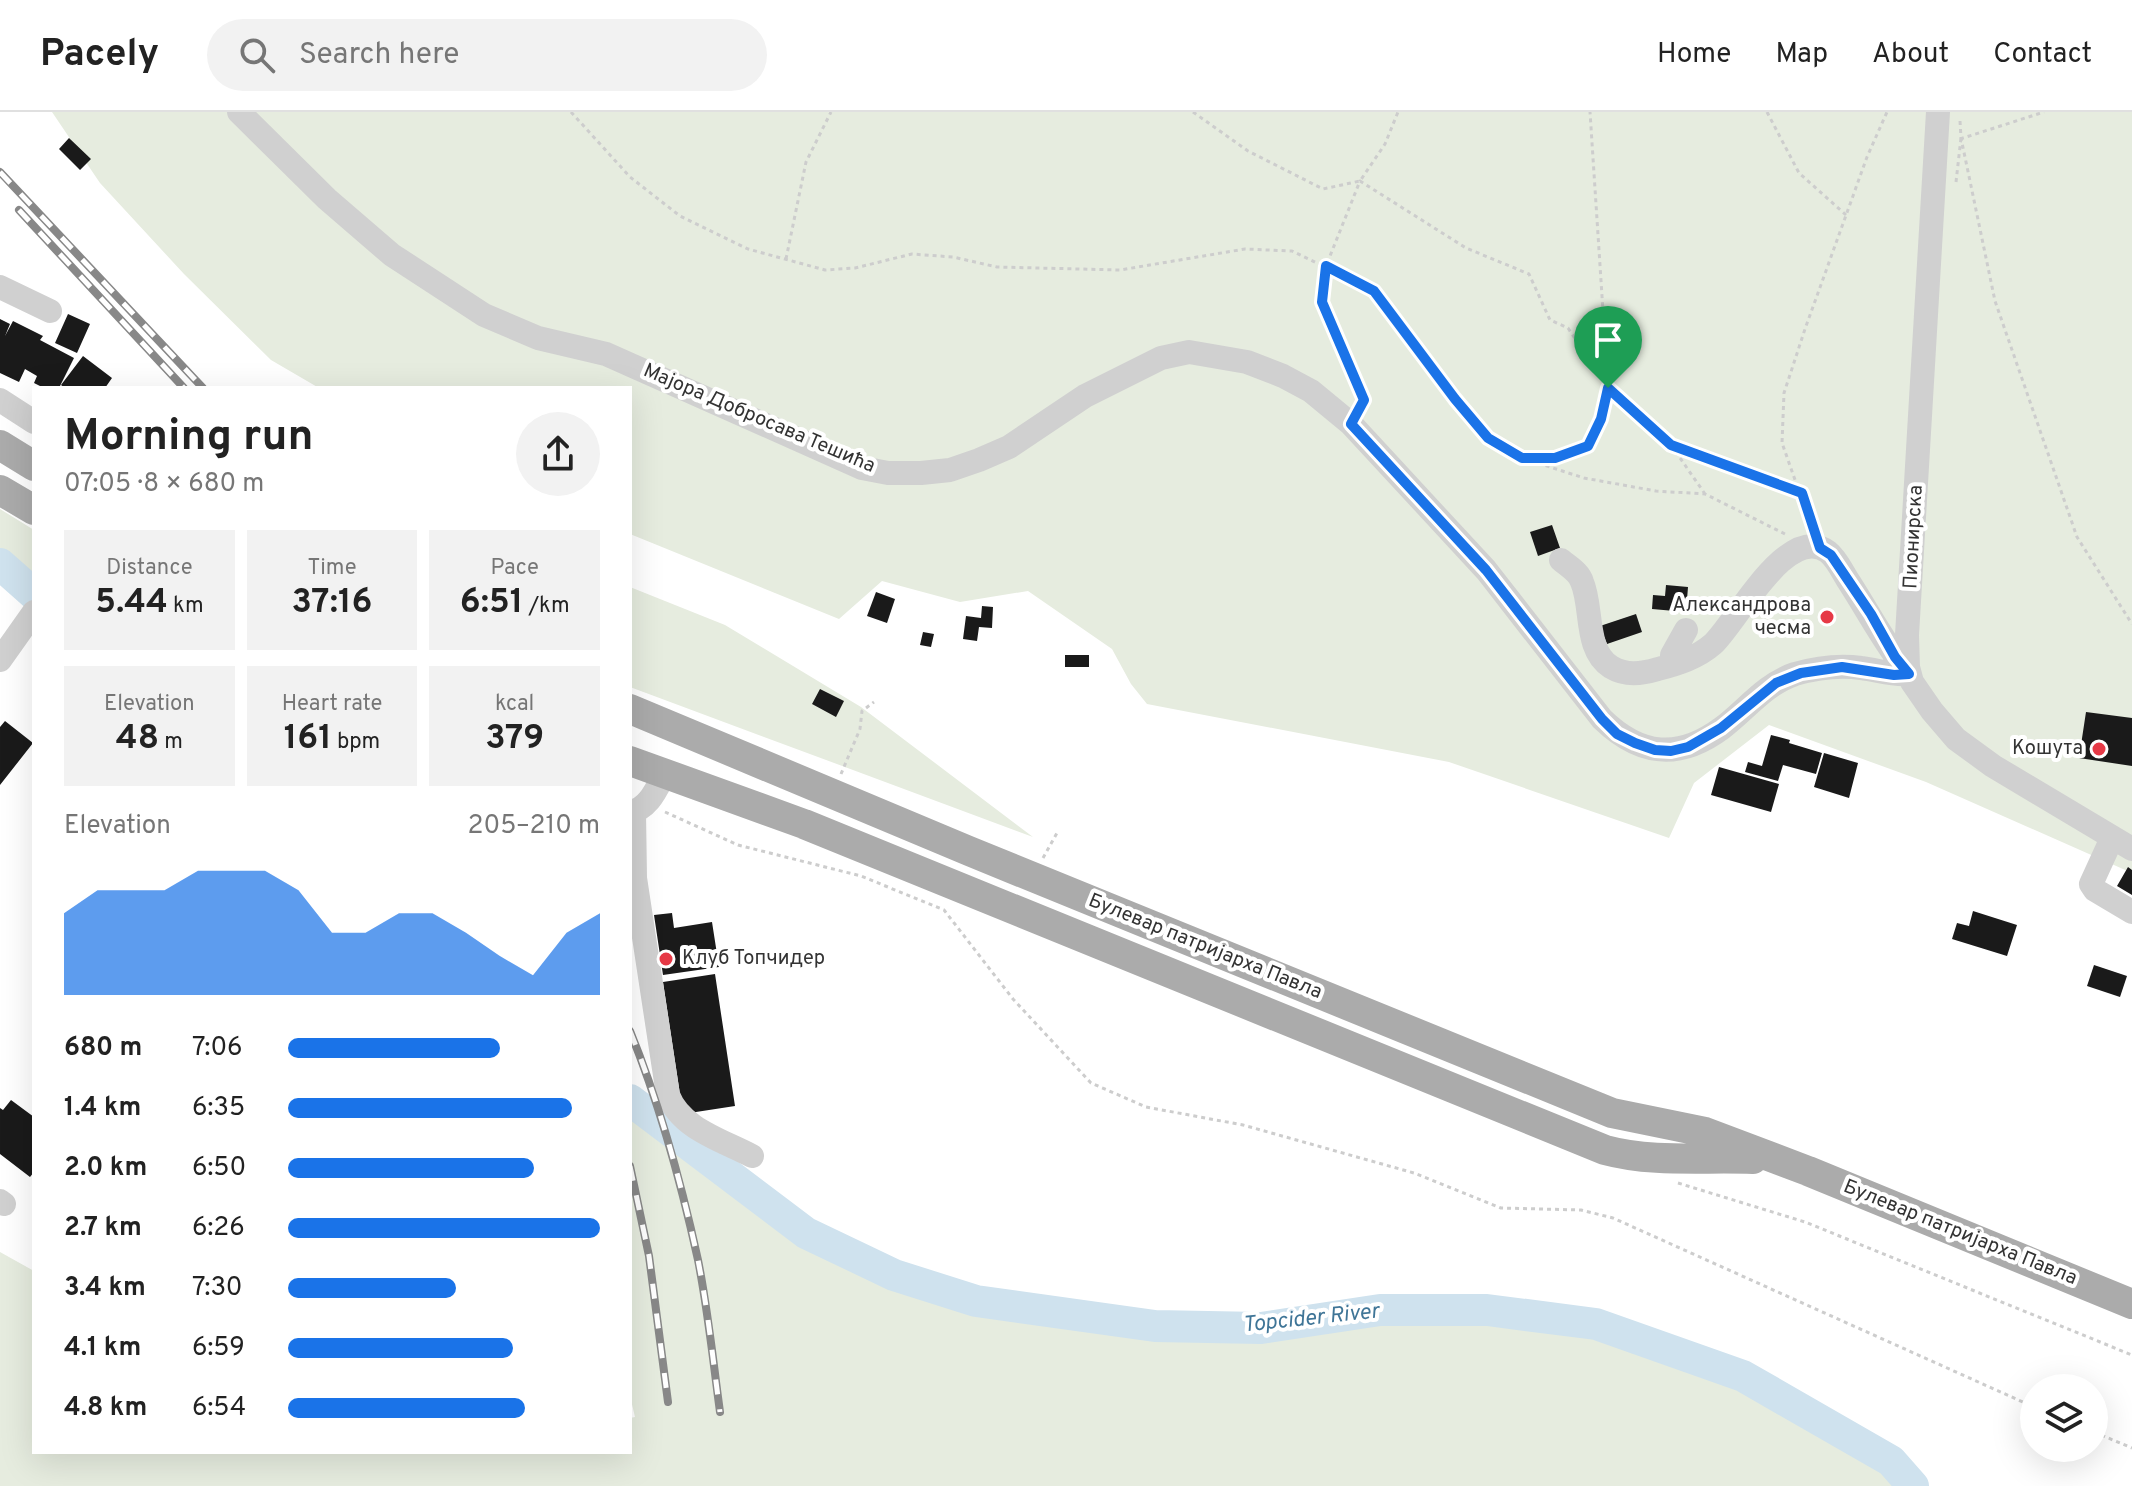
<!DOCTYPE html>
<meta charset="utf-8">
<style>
:root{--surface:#fff;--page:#f2f2f2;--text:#222;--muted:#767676;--line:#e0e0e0;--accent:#1a73e8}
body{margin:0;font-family:Overpass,sans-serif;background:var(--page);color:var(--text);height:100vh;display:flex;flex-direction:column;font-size:30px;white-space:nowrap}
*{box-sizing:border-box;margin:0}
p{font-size:26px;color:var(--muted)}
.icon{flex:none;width:44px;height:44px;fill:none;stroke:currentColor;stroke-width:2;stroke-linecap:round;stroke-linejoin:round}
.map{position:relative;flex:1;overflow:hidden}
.side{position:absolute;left:32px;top:274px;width:600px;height:1068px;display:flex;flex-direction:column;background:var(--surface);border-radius:0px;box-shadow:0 8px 32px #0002}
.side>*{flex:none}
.buttons{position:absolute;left:2020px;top:1262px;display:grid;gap:16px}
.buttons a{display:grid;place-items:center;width:88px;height:88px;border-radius:50%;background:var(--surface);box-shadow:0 8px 32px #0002;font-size:40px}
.pin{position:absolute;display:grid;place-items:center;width:68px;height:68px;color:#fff;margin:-82px -34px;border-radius:50% 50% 50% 0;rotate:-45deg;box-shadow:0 0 8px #0007}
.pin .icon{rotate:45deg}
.round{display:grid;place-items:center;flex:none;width:84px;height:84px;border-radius:42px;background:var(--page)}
.head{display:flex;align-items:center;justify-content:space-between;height:136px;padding:0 32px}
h1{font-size:44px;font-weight:700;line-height:60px}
.figures{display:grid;grid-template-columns:repeat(3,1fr);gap:12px;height:136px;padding:8px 32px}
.figures div{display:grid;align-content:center;border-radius:0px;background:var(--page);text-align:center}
.figures b{font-size:34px;font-weight:700}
.figures small{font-size:22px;font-weight:400}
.figures p{font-size:22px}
.chart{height:224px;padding:16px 32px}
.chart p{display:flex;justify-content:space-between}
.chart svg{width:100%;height:144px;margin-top:8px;fill:var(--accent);opacity:.7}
ul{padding:0 32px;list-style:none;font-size:26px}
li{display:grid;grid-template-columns:128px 96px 1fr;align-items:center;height:60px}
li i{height:20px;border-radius:10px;background:var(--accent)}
header{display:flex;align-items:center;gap:48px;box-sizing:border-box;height:112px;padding:0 40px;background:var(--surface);border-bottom:2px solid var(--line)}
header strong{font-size:38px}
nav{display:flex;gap:44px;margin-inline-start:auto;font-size:28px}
.search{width:560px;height:72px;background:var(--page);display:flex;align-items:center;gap:20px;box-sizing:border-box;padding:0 28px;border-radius:44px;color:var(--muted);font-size:30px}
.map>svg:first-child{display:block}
.green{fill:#e6ecdf}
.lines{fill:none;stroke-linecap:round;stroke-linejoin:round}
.river{stroke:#cfe2ee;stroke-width:32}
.building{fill:#1a1a1a}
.path{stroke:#cdcdcd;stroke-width:3;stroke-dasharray:4 4;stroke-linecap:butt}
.minor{stroke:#d0d0d0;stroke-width:24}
.major{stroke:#ababab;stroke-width:30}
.rail-casing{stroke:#888;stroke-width:8}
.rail{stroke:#fff;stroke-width:5;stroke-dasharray:15;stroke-linecap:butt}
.route-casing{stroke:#fff;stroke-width:16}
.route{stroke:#1a73e8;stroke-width:10}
.poi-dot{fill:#e63946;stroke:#fff;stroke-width:3}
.labels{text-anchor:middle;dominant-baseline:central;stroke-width:8;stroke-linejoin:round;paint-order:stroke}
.street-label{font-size:20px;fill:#333;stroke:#fff}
.poi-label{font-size:20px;fill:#333;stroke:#fff;text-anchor:end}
.water-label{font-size:22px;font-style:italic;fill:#3f7597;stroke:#fff}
</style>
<header>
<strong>Pacely</strong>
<div class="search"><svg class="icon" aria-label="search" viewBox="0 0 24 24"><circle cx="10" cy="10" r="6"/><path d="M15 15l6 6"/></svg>Search here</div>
<nav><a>Home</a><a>Map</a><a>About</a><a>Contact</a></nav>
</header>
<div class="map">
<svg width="2132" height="1374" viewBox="0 0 2132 1374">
<rect width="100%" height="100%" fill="#fff"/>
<!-- green -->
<path class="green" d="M52,0H2132V761L1926,670L1769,613L1694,671L1669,726L1449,650L1147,592L1131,572L1112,537L1028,479L960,490L882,469L839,507L630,422V276H319L271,248L184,162L100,71Z
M0,397L34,418V474L0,444Z
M630,475L725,513L861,595L1033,725L630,575Z
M630,988L806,1121L894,1163L976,1189L1155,1214L1261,1216L1380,1198H1487L1596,1212L1743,1264L1891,1349L1913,1374H0V1140L34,1159V1340H630V1306L635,1305L630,1284Z"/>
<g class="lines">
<!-- river -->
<path class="river" d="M0,452L34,482
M630,988L806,1121L894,1163L976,1189L1155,1214L1261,1216L1380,1198H1487L1596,1212L1743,1264L1891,1349L1913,1374"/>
</g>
<!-- building -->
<path class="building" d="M69,26L91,47L80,58L59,37Z
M68,202L90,212L77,241L55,231Z
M0,207L10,212L5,224L13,209L43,224L40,228L74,246L59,276H44L34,271L37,264L25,257L19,270L0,261Z
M83,244L112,266L105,276H65L61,273Z
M1552,413L1560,436L1538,444L1530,420Z
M1666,473L1688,475L1686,500L1652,497L1653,483L1665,484Z
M876,480L895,487L887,511L867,504Z
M982,494L993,495L992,516L979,515L977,529L963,527L966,504L981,506Z
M1636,502L1642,520L1607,532L1600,514Z
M923,520L934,522L931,535L920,533Z
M1065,543H1089V555H1065Z
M820,577L844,589L836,605L812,592Z
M2086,600L2132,606V654L2079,646Z
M5,609L33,631L0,673V615Z
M1771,623L1790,628L1789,631L1822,641L1816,662L1783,653L1778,669L1745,660L1748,650L1762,654Z
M1824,641L1858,651L1849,686L1814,675Z
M1719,655L1779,672L1771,700L1711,683Z
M2128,755L2132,758V783L2117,774Z
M1973,799L2017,813L2007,844L1952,827L1957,811L1969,814Z
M672,801L674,816L712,810L719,855L663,863L654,803Z
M2094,853L2127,864L2120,885L2087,874Z
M715,862L735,994L683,1002L663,870Z
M11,988L34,1005V1060L30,1065L0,1042V996L3,998Z"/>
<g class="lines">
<!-- path -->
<path class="path" d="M571,0L630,65L680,104L748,137L825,158L855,156L912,142L953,145L997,155L1120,158L1245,137L1292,139L1374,179L1455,287L1488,326L1522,346L1584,366L1656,379L1705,382L1785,422
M1193,0L1248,39L1323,77L1360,69L1385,32L1398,0
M1767,0L1799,61L1846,103
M1960,9L1961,26L1995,189L2077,425L2132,512
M1960,27L2044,0
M1956,70L1961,26
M786,147L806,50L831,0
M1361,293L1364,288L1322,190L1326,154L1360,69L1466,136L1529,162L1550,208L1568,216L1608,276L1671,333L1802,381
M1671,333L1705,382
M1526,346H1555L1588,334L1601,307L1608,276L1590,0
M1811,413L1782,331L1784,281L1805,217L1867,45L1887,0
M841,662L860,617L862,599L874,590
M665,700L738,733L861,764L944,798L1013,887L1091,971L1146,995L1243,1013L1414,1061L1501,1096L1581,1098L1613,1106L2034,1295
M1043,746L1057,721
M1678,1071L1805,1110L2132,1243
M2094,1320L2132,1336"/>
<!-- minor -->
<path class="minor" d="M239,0L327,87L392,143L484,203L538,226L606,242L862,356L888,361H921L950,358L979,348L1009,335L1085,284L1161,246L1189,240L1247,250L1283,264L1311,279L1351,312L1486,458L1602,607C1640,644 1679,648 1722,616C1746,598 1765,572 1795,562C1816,556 1840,553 1861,556C1878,558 1893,564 1909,562
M1938,0L1907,523L1908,555L1912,570L1932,599L1956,627L1993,654L2132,737
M0,175L50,199
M0,288L34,310
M1561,448C1569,455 1579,460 1582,470C1593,495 1584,538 1611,555C1626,564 1641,562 1658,557C1677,552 1697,546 1713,532C1736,511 1788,409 1828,440C1837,447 1843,461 1849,470C1869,501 1886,534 1909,562
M0,548L34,500
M1672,553V543L1686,518
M630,700C648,697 656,678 664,663
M634,700L635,766L668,983C681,1017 722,1028 752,1044
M2112,726L2091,772L2095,778L2132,800
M0,1089L4,1092"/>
<!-- major -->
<path class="major" d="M0,333L34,354
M0,378L34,398
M630,597L969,739L1612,1001L1705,1020L1808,1059L2132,1192
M630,649L804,712L1605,1038C1653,1051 1704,1045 1753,1047"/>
<defs>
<path id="rail" d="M0,60L203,276
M19,98L184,276
M630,919C660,993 681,1070 698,1148C708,1198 713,1249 720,1300
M630,1054L649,1144L668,1290"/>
</defs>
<!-- rail casing -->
<use href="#rail" class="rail-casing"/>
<!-- rail -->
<use href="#rail" class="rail"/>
</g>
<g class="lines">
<defs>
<path id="route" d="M1326,154L1374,179L1455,287L1488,326L1522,346H1555L1588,334L1601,307L1608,276L1671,333L1802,381L1820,436L1831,443L1871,502L1895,545L1909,562L1894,563L1842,555L1801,561L1776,571L1721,616L1688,635L1671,639L1655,638L1635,631L1617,622L1602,607L1486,458L1351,312L1364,288L1322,190Z"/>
</defs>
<!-- route casing -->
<use href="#route" class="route-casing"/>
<!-- route -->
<use href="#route" class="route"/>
</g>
<!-- markers -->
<g class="poi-dot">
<circle cx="1827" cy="505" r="8"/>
<circle cx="2099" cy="637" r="8"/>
<circle cx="666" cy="847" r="8"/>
</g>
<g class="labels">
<!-- street labels -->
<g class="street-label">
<text transform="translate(759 307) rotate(23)">Мајора Добросава Тешића</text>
<text transform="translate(1914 425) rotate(-87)">Пионирска</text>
<text transform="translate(1205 835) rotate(22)">Булевар патријарха Павла</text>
<text transform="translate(1960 1121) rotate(22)">Булевар патријарха Павла</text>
</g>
<!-- poi labels -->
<g class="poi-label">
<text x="1811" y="494">Александрова<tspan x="1811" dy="23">чесма</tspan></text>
<text x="2083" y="637">Кошута</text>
<text x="682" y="847" text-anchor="start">Клуб Топчидер</text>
</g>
<!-- water labels -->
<g class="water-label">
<text transform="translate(1311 1207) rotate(-6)">Topcider River</text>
</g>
</g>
</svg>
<div class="buttons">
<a><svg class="icon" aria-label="layers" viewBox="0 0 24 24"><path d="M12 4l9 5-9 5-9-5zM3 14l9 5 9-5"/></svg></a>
</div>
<div class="pin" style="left:1608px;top:276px;background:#1e9e55"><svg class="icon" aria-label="arrive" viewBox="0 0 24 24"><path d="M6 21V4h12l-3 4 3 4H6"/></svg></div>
<section class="side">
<div class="head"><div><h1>Morning run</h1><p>07:05 · 8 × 680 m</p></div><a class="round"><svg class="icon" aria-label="share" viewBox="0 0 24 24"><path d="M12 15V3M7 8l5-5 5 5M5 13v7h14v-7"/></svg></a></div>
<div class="figures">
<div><p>Distance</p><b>5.44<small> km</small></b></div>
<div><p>Time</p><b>37:16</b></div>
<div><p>Pace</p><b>6:51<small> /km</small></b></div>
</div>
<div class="figures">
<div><p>Elevation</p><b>48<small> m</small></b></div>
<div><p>Heart rate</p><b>161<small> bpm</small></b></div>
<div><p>kcal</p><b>379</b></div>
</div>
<div class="chart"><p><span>Elevation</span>205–210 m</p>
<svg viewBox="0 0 160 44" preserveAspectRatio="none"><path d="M0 44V19L10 12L20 12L30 12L40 6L50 6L60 6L70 12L80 25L90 25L100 19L110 19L120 25L130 32L140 38L150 25L160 19V44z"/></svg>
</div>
<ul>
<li><b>680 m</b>7:06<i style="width:68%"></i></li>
<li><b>1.4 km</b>6:35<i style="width:91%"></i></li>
<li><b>2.0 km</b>6:50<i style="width:79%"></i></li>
<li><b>2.7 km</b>6:26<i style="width:100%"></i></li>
<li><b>3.4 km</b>7:30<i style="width:54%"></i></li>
<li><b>4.1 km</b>6:59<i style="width:72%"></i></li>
<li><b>4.8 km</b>6:54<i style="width:76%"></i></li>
</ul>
</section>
</div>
